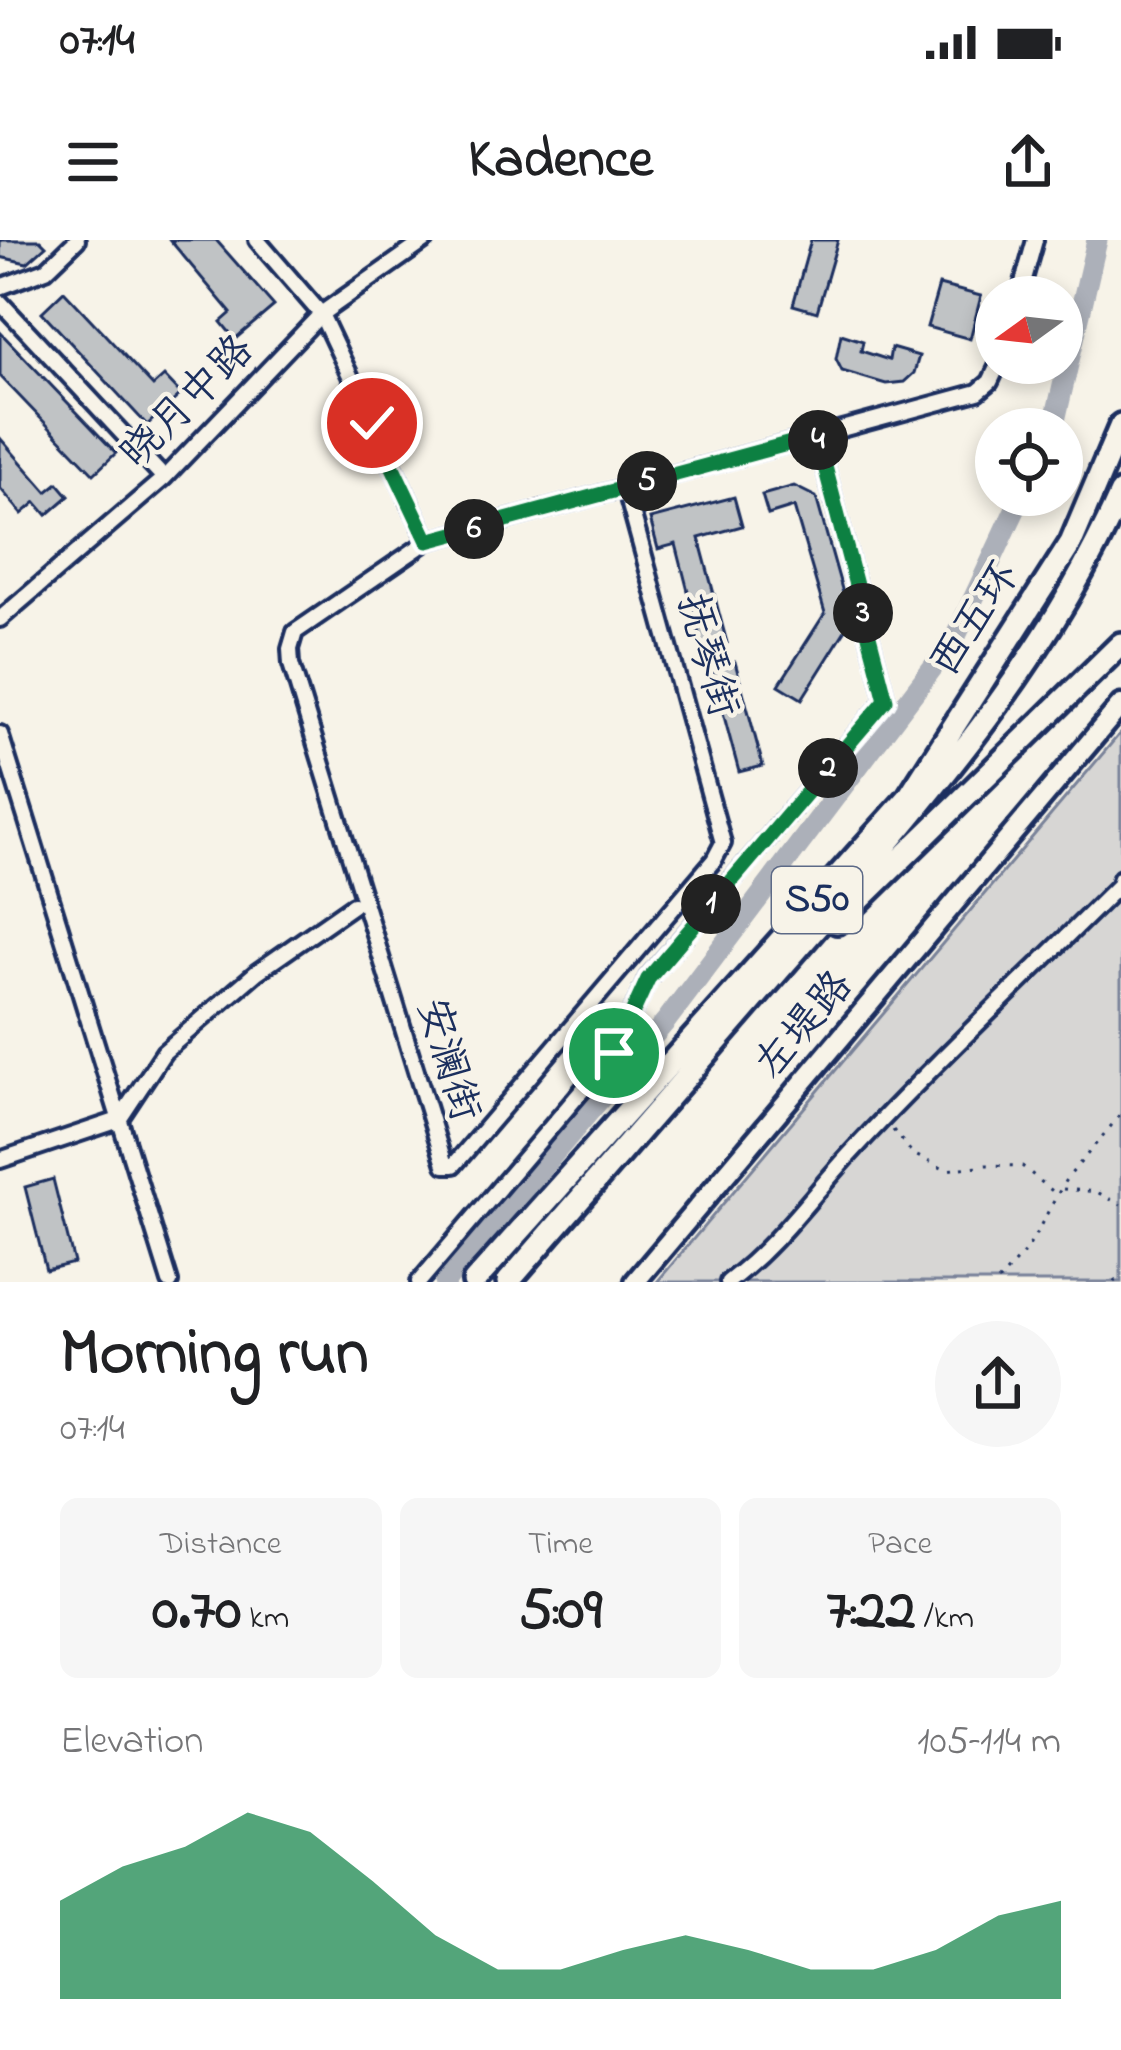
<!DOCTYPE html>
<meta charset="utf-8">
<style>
:root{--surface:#fff;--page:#f6f6f6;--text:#202124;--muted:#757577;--accent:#0b8043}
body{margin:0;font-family:"Indie Flower","LXGW WenKai TC",sans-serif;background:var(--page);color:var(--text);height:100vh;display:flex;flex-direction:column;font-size:45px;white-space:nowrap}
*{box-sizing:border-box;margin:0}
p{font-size:39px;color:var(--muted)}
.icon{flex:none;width:66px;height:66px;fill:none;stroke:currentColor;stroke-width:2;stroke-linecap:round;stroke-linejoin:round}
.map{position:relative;height:1042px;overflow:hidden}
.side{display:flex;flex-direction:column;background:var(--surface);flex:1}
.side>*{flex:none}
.needle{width:78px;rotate:255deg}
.controls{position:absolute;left:975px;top:36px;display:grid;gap:24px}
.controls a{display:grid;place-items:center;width:108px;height:108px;border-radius:50%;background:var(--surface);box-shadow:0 6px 18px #0003;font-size:60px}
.pin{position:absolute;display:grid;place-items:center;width:102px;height:102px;color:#fff;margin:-51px;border:6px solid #fff;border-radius:50%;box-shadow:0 3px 12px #0007}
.km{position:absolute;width:60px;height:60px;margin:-30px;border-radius:50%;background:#222;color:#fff;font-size:33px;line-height:60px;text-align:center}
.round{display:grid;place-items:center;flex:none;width:126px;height:126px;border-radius:63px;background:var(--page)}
.overview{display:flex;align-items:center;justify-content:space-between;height:204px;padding:0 60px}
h1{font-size:66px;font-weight:700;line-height:90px}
.figures{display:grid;grid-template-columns:repeat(3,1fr);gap:18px;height:204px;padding:12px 60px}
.figures div{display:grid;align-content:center;border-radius:18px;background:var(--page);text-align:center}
.figures b{font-size:60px;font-weight:700}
.figures small{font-size:33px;font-weight:400}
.figures p{font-size:33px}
.chart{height:336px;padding:24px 60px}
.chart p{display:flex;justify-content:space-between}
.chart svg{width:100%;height:216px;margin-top:12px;fill:var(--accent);opacity:.7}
.status{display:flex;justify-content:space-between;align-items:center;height:84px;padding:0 60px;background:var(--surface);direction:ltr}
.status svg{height:33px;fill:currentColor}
header{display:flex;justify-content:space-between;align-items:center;height:156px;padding:0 60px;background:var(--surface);font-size:54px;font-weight:700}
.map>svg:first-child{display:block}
.green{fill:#d7d6d4;stroke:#798299;stroke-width:3}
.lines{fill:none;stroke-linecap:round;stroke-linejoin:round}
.river{stroke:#acb0b9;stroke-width:21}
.building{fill:#c0c3c5;stroke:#1b2f5e;stroke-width:3}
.minor-casing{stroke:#1b2f5e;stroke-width:22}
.major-casing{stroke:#1b2f5e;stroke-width:27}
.highway-casing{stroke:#1b2f5e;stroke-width:30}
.path{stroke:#1b2f5e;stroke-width:3;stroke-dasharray:3 9;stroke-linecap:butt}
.minor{stroke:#f7f3e8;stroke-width:14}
.major{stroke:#f7f3e8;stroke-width:18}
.highway{stroke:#f7f3e8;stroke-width:21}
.route-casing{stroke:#fff;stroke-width:24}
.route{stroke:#0b8043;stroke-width:15}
.labels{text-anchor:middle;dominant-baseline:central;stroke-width:9;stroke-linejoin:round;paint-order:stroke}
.shield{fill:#f7f3e8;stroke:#5d6a87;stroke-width:3}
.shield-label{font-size:39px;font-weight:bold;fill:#1b2f5e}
.street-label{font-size:42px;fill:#1b2f5e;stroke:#f7f3e8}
</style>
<div class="status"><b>07:14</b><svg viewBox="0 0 49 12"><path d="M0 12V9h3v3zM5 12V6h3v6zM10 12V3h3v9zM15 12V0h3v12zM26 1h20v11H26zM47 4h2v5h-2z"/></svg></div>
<header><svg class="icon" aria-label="menu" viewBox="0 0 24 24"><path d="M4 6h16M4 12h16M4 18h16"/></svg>Kadence<svg class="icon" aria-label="share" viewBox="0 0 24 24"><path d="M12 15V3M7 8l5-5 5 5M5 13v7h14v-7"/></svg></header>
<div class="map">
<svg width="1121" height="1042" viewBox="0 0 1121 1042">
<rect width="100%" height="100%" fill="#f7f3e8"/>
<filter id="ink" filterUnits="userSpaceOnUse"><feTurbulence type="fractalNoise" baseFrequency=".00833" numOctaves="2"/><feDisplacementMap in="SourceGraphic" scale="24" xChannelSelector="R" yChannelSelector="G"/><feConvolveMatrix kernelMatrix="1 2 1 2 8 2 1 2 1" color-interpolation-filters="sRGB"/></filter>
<g filter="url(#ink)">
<!-- green -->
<path class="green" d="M1121,492V1042H657Z"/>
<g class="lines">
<!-- river -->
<path class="river" d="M1053,189L1097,0
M445,1042L666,781L955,398L1022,255"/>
</g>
<!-- building -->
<path class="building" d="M0,0H40L46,6L27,23L0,17Z
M170,0H216L274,66L235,99L221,82L231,73Z
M811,0H838L817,72L793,65Z
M939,45L981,56L970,99L927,87Z
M64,51L153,146L164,136L181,154L147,185L42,72Z
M0,92L116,213L94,234L0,136Z
M841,94L863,101L861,111L889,120L891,108L919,116L914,133L904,142L886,144L842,131L836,119Z
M0,198L47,252L58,243L69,256L47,275L36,262L22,274L0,248Z
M794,246L816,257L851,381L802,459L779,445L825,373L794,267L768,275L762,255Z
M734,257L742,286L699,298L727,403L703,410L676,304L658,309L650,279Z
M735,422L763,526L739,532L711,428Z
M53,939L74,1023L46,1030L25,947Z"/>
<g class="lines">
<defs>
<path id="minor" d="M257,0L321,74L428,301
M0,47L46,30L77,0
M1019,57L1035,0
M0,62L164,238
M625,247L723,603L714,620L466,911L454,925H445L291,424L290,409L295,392L428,301L978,152L990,142L999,123
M0,379L164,238L321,74L426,0
M0,494L170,1042
M0,920L119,880L164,812L257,732L353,665
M419,1042L614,813L648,738L886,460L817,196
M728,1042C776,1006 809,959 849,915C935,822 1029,735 1118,646L1121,638"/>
<path id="major" d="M635,1042L1121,465"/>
<path id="highway" d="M837,682L1121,404
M474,1042L908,558L1071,303L1121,185
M508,1042C612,923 716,804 819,684C936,546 1047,421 1121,253"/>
</defs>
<!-- minor casing -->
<use href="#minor" class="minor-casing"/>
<!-- major casing -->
<use href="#major" class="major-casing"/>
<!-- highway casing -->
<use href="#highway" class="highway-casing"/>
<!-- path -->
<path class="path" d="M893,890L913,914L946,930L986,925L1022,926L1056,954
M1063,949L1097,952L1121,965
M998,1042L1028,1008L1065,941L1121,874
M1114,1042L1121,1036"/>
<!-- minor -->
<use href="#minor" class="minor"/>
<!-- major -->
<use href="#major" class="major"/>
<!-- highway -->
<use href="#highway" class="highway"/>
</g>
</g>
<g class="lines" filter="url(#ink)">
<defs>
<path id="route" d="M372,183L428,301L817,196L886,460L648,739L614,813"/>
</defs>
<!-- route casing -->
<use href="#route" class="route-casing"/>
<!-- route -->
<use href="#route" class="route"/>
</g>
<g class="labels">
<!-- shield labels -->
<rect class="shield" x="772" y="627" width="90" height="66" rx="9"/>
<g class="shield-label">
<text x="817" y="660">S50</text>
</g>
<!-- street labels -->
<g class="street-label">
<text transform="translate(188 163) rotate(-45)">晓月中路</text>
<text transform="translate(976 380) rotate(-57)">西五环</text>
<text transform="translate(706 416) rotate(74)">抚琴街</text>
<text transform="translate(805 786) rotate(-50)">左堤路</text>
<text transform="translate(447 820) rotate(73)">安澜街</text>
</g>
</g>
</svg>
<div class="controls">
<a><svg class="needle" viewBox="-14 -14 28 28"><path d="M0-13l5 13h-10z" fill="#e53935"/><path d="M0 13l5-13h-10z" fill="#757577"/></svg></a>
<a><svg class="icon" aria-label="locate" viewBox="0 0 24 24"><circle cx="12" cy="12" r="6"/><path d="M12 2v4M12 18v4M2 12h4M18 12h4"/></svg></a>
</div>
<div class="pin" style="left:614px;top:813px;background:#1e9e55"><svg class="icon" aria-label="arrive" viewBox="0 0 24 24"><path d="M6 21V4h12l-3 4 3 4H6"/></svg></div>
<div class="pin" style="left:372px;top:183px;background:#d93025"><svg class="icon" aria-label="check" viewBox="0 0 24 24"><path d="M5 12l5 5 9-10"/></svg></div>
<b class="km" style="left:711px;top:664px">1</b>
<b class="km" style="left:828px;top:528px">2</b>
<b class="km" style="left:863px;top:373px">3</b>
<b class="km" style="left:818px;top:200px">4</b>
<b class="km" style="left:647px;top:241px">5</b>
<b class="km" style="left:474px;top:289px">6</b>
</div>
<section class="side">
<div class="overview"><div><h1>Morning run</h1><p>07:14</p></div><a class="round"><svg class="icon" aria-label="share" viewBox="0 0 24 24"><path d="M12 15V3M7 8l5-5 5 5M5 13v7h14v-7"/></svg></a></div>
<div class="figures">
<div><p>Distance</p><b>0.70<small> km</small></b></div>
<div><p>Time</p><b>5:09</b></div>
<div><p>Pace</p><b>7:22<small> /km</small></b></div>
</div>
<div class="chart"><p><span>Elevation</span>105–114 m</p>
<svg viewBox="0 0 160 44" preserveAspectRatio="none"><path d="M0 44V24L10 17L20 13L30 6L40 10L50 20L60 31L70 38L80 38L90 34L100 31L110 34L120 38L130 38L140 34L150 27L160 24V44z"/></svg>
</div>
</section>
